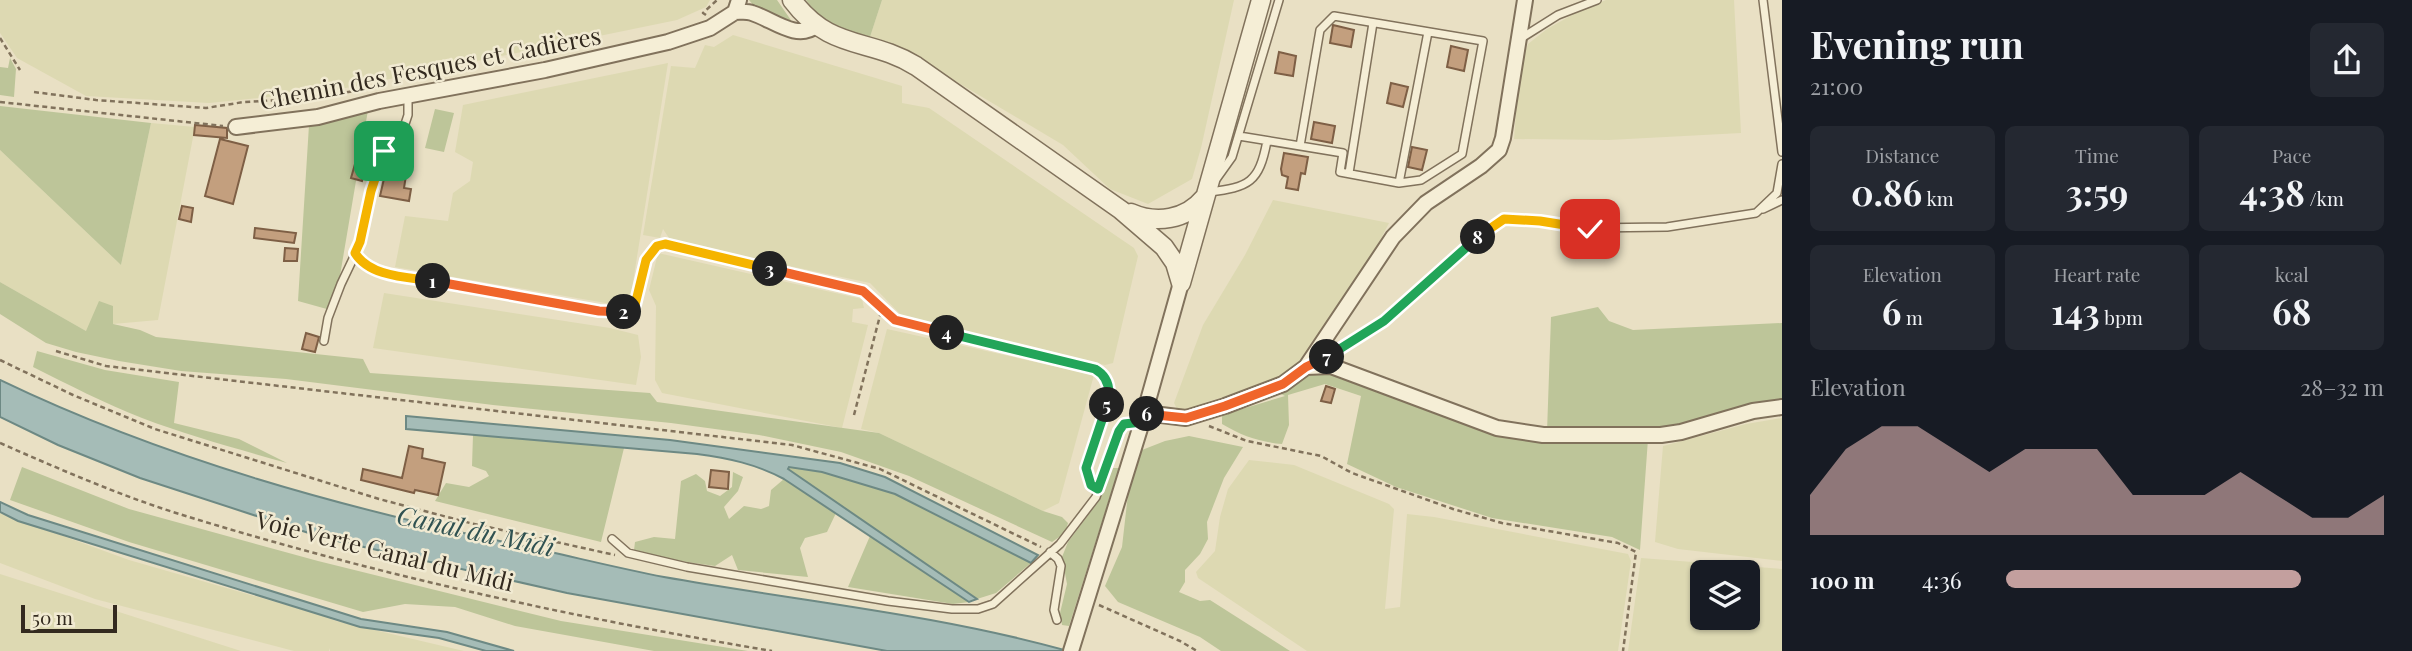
<!DOCTYPE html>
<meta charset="utf-8">
<style>
:root{--surface:#171b24;--page:#242831;--text:#f1f3f6;--muted:#9ea1a6;--accent:#c39f9e}
body{margin:0;font-family:"Playfair Display",serif;background:var(--page);color:var(--text);height:100vh;display:flex;flex-direction:column;font-size:26px;white-space:nowrap}
*{box-sizing:border-box;margin:0}
p{font-size:23px;color:var(--muted)}
.icon{flex:none;width:38px;height:38px;fill:none;stroke:currentColor;stroke-width:2;stroke-linecap:round;stroke-linejoin:round}
.map{position:relative;flex:1;overflow:hidden}
.panel{display:flex;flex-direction:column;background:var(--surface);width:630px}
.panel>*{flex:none}
.tools{position:absolute;left:1690px;top:560px;display:grid;gap:14px}
.tools a{display:grid;place-items:center;width:70px;height:70px;border-radius:10px;background:var(--surface);box-shadow:0 2px 5px #0004;font-size:35px}
.scale{position:absolute;left:21px;bottom:18px;width:96px;box-sizing:border-box;padding-left:7px;border:4px solid #332a1f;border-top:0;font-size:19px;line-height:24px;white-space:nowrap;color:#332a1f;-webkit-text-stroke:5px #f1ead2;paint-order:stroke}
.pin{position:absolute;display:grid;place-items:center;width:60px;height:60px;color:#fff;margin:-30px;border-radius:14px;box-shadow:0 4px 10px #0006}
.km{position:absolute;width:35px;height:35px;margin:-18px;border-radius:50%;background:#222;color:#fff;font-size:19px;line-height:35px;text-align:center}
.round{display:grid;place-items:center;flex:none;width:74px;height:74px;border-radius:10px;background:var(--page)}
.headline{display:flex;align-items:center;justify-content:space-between;height:119px;padding:0 28px}
h1{font-size:38px;font-weight:700;line-height:52px}
.metrics{display:grid;grid-template-columns:repeat(3,1fr);gap:10px;height:119px;padding:7px 28px}
.metrics div{display:grid;align-content:center;border-radius:10px;background:var(--page);text-align:center}
.metrics b{font-size:35px;font-weight:700}
.metrics small{font-size:19px;font-weight:400}
.metrics p{font-size:19px}
.chart{height:196px;padding:14px 28px}
.chart p{display:flex;justify-content:space-between}
.chart svg{width:100%;height:126px;margin-top:7px;fill:var(--accent);opacity:.7}
ul{padding:0 28px;list-style:none;font-size:23px}
li{display:grid;grid-template-columns:112px 84px 1fr;align-items:center;height:52px}
li i{height:18px;border-radius:9px;background:var(--accent)}
main{display:flex;flex:1;min-height:0}
.map>svg:first-child{display:block}
.farmland{fill:#ddd9b2;fill-rule:evenodd}
.green{fill:#bdc599}
.water{fill:#a5bcb7;stroke:#6d8984;stroke-width:2}
.building{fill:#c39f7e;stroke:#7e5f45;stroke-width:2}
.lines{fill:none;stroke-linecap:round;stroke-linejoin:round}
.service-casing{stroke:#81725c;stroke-width:10}
.minor-casing{stroke:#81725c;stroke-width:18}
.tertiary-casing{stroke:#81725c;stroke-width:21}
.path{stroke:#81725c;stroke-width:2.5;stroke-dasharray:5 3.5;stroke-linecap:butt}
.service{stroke:#f5eed6;stroke-width:7}
.minor{stroke:#f5eed6;stroke-width:14}
.tertiary{stroke:#f5eed6;stroke-width:18}
.split-1-casing{stroke:#fff;stroke-width:14}
.split-2-casing{stroke:#fff;stroke-width:14}
.split-3-casing{stroke:#fff;stroke-width:14}
.split-4-casing{stroke:#fff;stroke-width:14}
.split-5-casing{stroke:#fff;stroke-width:14}
.split-6-casing{stroke:#fff;stroke-width:14}
.split-7-casing{stroke:#fff;stroke-width:14}
.split-8-casing{stroke:#fff;stroke-width:14}
.split-9-casing{stroke:#fff;stroke-width:14}
.split-1{stroke:#f5b400;stroke-width:9}
.split-2{stroke:#f0652b;stroke-width:9}
.split-3{stroke:#f5b400;stroke-width:9}
.split-4{stroke:#f0652b;stroke-width:9}
.split-5{stroke:#22a559;stroke-width:9}
.split-6{stroke:#22a559;stroke-width:9}
.split-7{stroke:#f0652b;stroke-width:9}
.split-8{stroke:#22a559;stroke-width:9}
.split-9{stroke:#f5b400;stroke-width:9}
.labels{text-anchor:middle;dominant-baseline:central;stroke-width:5;stroke-linejoin:round;paint-order:stroke}
.street-label{font-size:24px;fill:#332a1f;stroke:#f1ead2}
.water-label{font-size:26px;font-style:italic;fill:#2f5151;stroke:#f1ead2}
</style>
<main>
<div class="map">
<svg width="1782" height="651" viewBox="0 0 1782 651">
<rect width="100%" height="100%" fill="#e9e0c4"/>
<!-- farmland -->
<path class="farmland" d="M0,0H710L706,7L677,20L336,90L209,103L86,96L17,58L0,33Z
M882,0H1234L1201,148L1192,179L1148,204L1110,189L1063,145L940,72L892,54L870,37Z
M1606,0H1734L1741,133L1609,140L1514,139L1519,71L1528,44L1547,29L1581,10Z
M733,35L902,86V103L929,108L1134,248L1138,256L1113,363L1105,365L902,316L870,283L671,241L663,229L660,238L643,235L671,66L695,68L705,45L714,47Z
M668,63L629,307L395,267L405,216L448,221L453,193L470,181L473,162L455,152L463,105Z
M151,123L195,127L158,320L113,324L86,331L0,282V150L121,265Z
M1273,200L1389,223L1355,289L1301,367L1252,389L1206,402L1195,409L1178,411L1174,403L1203,325L1245,255Z
M658,253L862,299L864,308L853,309L852,322L868,325L842,428L662,393L655,380L656,306L649,290Z
M384,293L610,328L638,335L641,357L636,385L373,348Z
M887,329L1094,375L1059,503L1043,511L879,433L861,429Z
M1782,418V561L1678,549L1655,542L1663,446L1746,424Z
M1249,460L1294,465L1389,504L1394,509L1385,609L1400,607L1407,514L1434,517L1628,554L1631,561L1618,651H1307L1198,578L1196,572L1215,551L1220,517L1228,489Z
M0,513L129,560L314,613L336,621L464,651H330V648L329,651H294L95,599L0,563Z
M1641,558L1782,569V651H1628ZM1748,572V618H1703V572Z
M0,574L241,651H0Z"/>
<!-- green -->
<path class="green" d="M749,0H777L795,26L755,7Z
M806,0H882L870,37C837,29 827,28 806,0Z
M10,58L16,69L14,97L0,95V67L8,68Z
M0,106L151,123L121,265L0,150Z
M435,109L454,113L444,152L425,148Z
M368,110L334,311L298,301L309,125Z
M0,282L86,331L99,301L113,306V324L140,330L156,337L363,359L370,373L650,393L657,402L879,433L1043,511L1062,517L1068,523L1065,533L1052,542L909,476L841,452L759,435L671,423L493,405L286,379L181,371L119,361L76,352L46,343L0,314Z
M1598,307L1609,321L1633,330L1782,323V401L1684,426L1648,432H1547L1551,317Z
M37,351L105,370L179,382L174,423L239,439L287,463C238,449 189,436 142,418C104,403 69,385 33,367Z
M1324,370L1465,422L1648,439L1640,550L1612,537L1492,518L1396,487L1347,464L1361,396L1325,384L1288,395L1289,425L1282,444C1260,442 1242,436 1222,424V415L1285,396L1279,393L1308,375Z
M473,435L624,448L601,542L435,501L446,483L469,487L489,476L486,471L472,466Z
M1189,436L1243,447L1224,478L1207,522L1208,539L1200,554L1185,570V582L1179,592L1200,601L1210,600L1290,651H1221L1200,637L1118,602L1105,586L1122,547L1128,494L1142,450L1165,441Z
M789,466L822,472L895,494L1031,563L996,593L977,599L788,469Z
M22,467L129,509L318,561L561,621L748,651H654L515,626L455,607L405,604L363,612L129,542L10,500Z
M1111,468H1119L1069,626L1062,625L1060,613L1067,584L1062,557L1068,542L1098,502Z
M733,472L743,477L738,491L724,507L729,519L744,506L761,509L769,506L771,490L784,479L836,513L827,532L805,538L800,548L808,577L738,570L732,555L715,566L673,560L634,550L635,542L654,537L675,539L681,481L696,474L705,481L707,491L720,496L732,487Z
M870,536L969,602L953,604L848,587Z"/>
<!-- water -->
<path class="water" d="M0,380C166,460 344,508 523,546C570,556 617,568 664,577C799,601 936,614 1068,651H887L567,593L324,538L140,478L58,445L0,417Z
M406,416L670,440L840,463L885,477L1038,555L1031,563L895,494L822,472L789,467L788,469L977,599L969,602L784,479C756,464 728,458 697,454L406,429Z
M0,502L28,515L361,619L447,632L514,651H486L439,638L360,627L18,521L0,512Z"/>
<!-- building -->
<path class="building" d="M1333,25L1354,30L1351,47L1330,43Z
M1451,46L1468,50L1464,71L1447,67Z
M1279,52L1296,56L1293,76L1275,73Z
M1391,83L1408,87L1403,107L1387,103Z
M1314,122L1335,126L1332,143L1311,139Z
M195,125L227,128V138L194,135Z
M220,139L248,146L233,204L205,196Z
M1412,147L1427,150L1422,170L1408,167Z
M1284,153L1308,157L1305,174L1301,173L1298,190L1286,188L1288,177L1282,175L1281,169Z
M357,157L368,160L362,181L351,178Z
M389,157L408,163L404,188L411,189L409,201L380,196Z
M182,206L193,208L191,222L179,219Z
M255,228L296,233L294,243L254,238Z
M285,248L298,249L297,261H284Z
M306,333L319,337L315,352L302,349Z
M1326,386L1335,389L1331,403L1321,401Z
M409,446L423,449L422,458L445,463L438,495L415,490L414,493L361,480L363,469L402,478Z
M711,470L729,472L728,489L709,487Z"/>
<g class="lines">
<defs>
<path id="service" d="M1763,0L1782,152
M1520,39L1558,15L1597,0
M1239,136L1343,153L1340,172L1399,183L1421,180L1462,154L1483,41L1334,16L1320,30L1300,146
M1349,173L1373,23
M1217,178L1232,157L1279,0
M1399,183L1428,32
M1209,192C1249,187 1259,183 1267,141
M1763,209L1782,200
M324,341L328,318L341,284L361,242L371,191L384,151L394,138L403,130L408,115V96
M1314,363L1341,349L1384,321L1472,241L1504,219L1540,221L1590,228L1667,227L1756,213L1777,193L1782,164
M612,539L628,553L687,567L888,601L952,609H978L993,604L1060,544L1096,497L1119,431L1124,424L1142,422
M1050,552L1058,559L1061,566L1054,610L1057,620"/>
<path id="minor" d="M739,0L735,12C741,12 747,11 752,13C772,19 796,41 816,26
M236,127L318,117L379,101L545,70L668,42L710,28L735,12
M1306,367L1331,366L1497,428L1543,435H1661L1681,432L1753,411L1782,407
M1145,413L1186,418L1225,406L1283,384L1306,367L1393,237L1426,203L1481,166L1499,150L1503,138L1525,0
M1071,651L1142,422L1181,283"/>
<path id="tertiary" d="M792,0C831,52 869,37 916,66L1121,210L1164,247L1175,263L1181,283
M1131,213C1156,224 1186,220 1204,198
M1181,283L1261,0"/>
</defs>
<!-- service casing -->
<use href="#service" class="service-casing"/>
<!-- minor casing -->
<use href="#minor" class="minor-casing"/>
<!-- tertiary casing -->
<use href="#tertiary" class="tertiary-casing"/>
<!-- path -->
<path class="path" d="M706,15L703,13L717,0
M0,38L20,70
M34,92L96,100L206,108L244,102L300,99L368,89
M0,102L223,126
M362,263L377,271L599,311L623,312L635,305L646,260L657,246L665,244L863,291L895,320L1083,366L1101,373L1109,388V398L1086,468L1090,484
M56,351L106,366L792,445L880,469L1041,547
M0,360L73,395L155,429L379,499L470,523L615,555
M854,415L882,308
M1209,426L1247,441L1321,456L1352,473L1453,509L1502,523L1618,543L1636,552L1623,651
M0,443C57,468 114,493 173,512C368,573 570,617 772,651
M1099,605L1180,641L1197,651"/>
<!-- service -->
<use href="#service" class="service"/>
<!-- minor -->
<use href="#minor" class="minor"/>
<!-- tertiary -->
<use href="#tertiary" class="tertiary"/>
</g>
<g class="lines">
<defs>
<path id="split-1" d="M384,151L371,191L360,242L355,253C370,277 407,277 433,281"/>
<path id="split-2" d="M433,281L599,311L624,312"/>
<path id="split-3" d="M624,312L635,305L646,260L657,246L665,244L770,269"/>
<path id="split-4" d="M770,269L863,291L895,320L947,333"/>
<path id="split-5" d="M947,333L1095,369C1109,377 1111,390 1107,405"/>
<path id="split-6" d="M1107,405L1086,468L1091,485L1098,489L1119,431L1124,424L1142,422L1145,413L1147,414"/>
<path id="split-7" d="M1147,414L1186,418L1225,406L1283,384L1306,367L1327,357"/>
<path id="split-8" d="M1327,357L1384,321L1478,237"/>
<path id="split-9" d="M1478,237L1504,219L1540,221L1590,229"/>
</defs>
<!-- split-1 casing -->
<use href="#split-1" class="split-1-casing"/>
<!-- split-2 casing -->
<use href="#split-2" class="split-2-casing"/>
<!-- split-3 casing -->
<use href="#split-3" class="split-3-casing"/>
<!-- split-4 casing -->
<use href="#split-4" class="split-4-casing"/>
<!-- split-5 casing -->
<use href="#split-5" class="split-5-casing"/>
<!-- split-6 casing -->
<use href="#split-6" class="split-6-casing"/>
<!-- split-7 casing -->
<use href="#split-7" class="split-7-casing"/>
<!-- split-8 casing -->
<use href="#split-8" class="split-8-casing"/>
<!-- split-9 casing -->
<use href="#split-9" class="split-9-casing"/>
<!-- split-1 -->
<use href="#split-1" class="split-1"/>
<!-- split-2 -->
<use href="#split-2" class="split-2"/>
<!-- split-3 -->
<use href="#split-3" class="split-3"/>
<!-- split-4 -->
<use href="#split-4" class="split-4"/>
<!-- split-5 -->
<use href="#split-5" class="split-5"/>
<!-- split-6 -->
<use href="#split-6" class="split-6"/>
<!-- split-7 -->
<use href="#split-7" class="split-7"/>
<!-- split-8 -->
<use href="#split-8" class="split-8"/>
<!-- split-9 -->
<use href="#split-9" class="split-9"/>
</g>
<g class="labels">
<!-- street labels -->
<g class="street-label">
<text transform="translate(430 67) rotate(-11)">Chemin des Fesques et Cadières</text>
<text transform="translate(385 550) rotate(14)">Voie Verte Canal du Midi</text>
</g>
<!-- water labels -->
<g class="water-label">
<text transform="translate(476 530) rotate(12)">Canal du Midi</text>
</g>
</g>
</svg>
<div class="tools">
<a><svg class="icon" aria-label="layers" viewBox="0 0 24 24"><path d="M12 4l9 5-9 5-9-5zM3 14l9 5 9-5"/></svg></a>
</div>
<div class="scale">50 m</div>
<div class="pin" style="left:384px;top:151px;background:#1e9e55"><svg class="icon" aria-label="arrive" viewBox="0 0 24 24"><path d="M6 21V4h12l-3 4 3 4H6"/></svg></div>
<div class="pin" style="left:1590px;top:229px;background:#d93025"><svg class="icon" aria-label="check" viewBox="0 0 24 24"><path d="M5 12l5 5 9-10"/></svg></div>
<b class="km" style="left:433px;top:281px">1</b>
<b class="km" style="left:624px;top:312px">2</b>
<b class="km" style="left:770px;top:269px">3</b>
<b class="km" style="left:947px;top:333px">4</b>
<b class="km" style="left:1107px;top:405px">5</b>
<b class="km" style="left:1147px;top:414px">6</b>
<b class="km" style="left:1327px;top:357px">7</b>
<b class="km" style="left:1478px;top:237px">8</b>
</div>
<section class="panel">
<div class="headline"><div><h1>Evening run</h1><p>21:00</p></div><a class="round"><svg class="icon" aria-label="share" viewBox="0 0 24 24"><path d="M12 15V3M7 8l5-5 5 5M5 13v7h14v-7"/></svg></a></div>
<div class="metrics">
<div><p>Distance</p><b>0.86<small> km</small></b></div>
<div><p>Time</p><b>3:59</b></div>
<div><p>Pace</p><b>4:38<small> /km</small></b></div>
</div>
<div class="metrics">
<div><p>Elevation</p><b>6<small> m</small></b></div>
<div><p>Heart rate</p><b>143<small> bpm</small></b></div>
<div><p>kcal</p><b>68</b></div>
</div>
<div class="chart"><p><span>Elevation</span>28–32 m</p>
<svg viewBox="0 0 160 44" preserveAspectRatio="none"><path d="M0 44V30L10 14L20 6L30 6L40 14L50 22L60 14L70 14L80 14L90 30L100 30L110 30L120 22L130 30L140 38L150 38L160 30V44z"/></svg>
</div>
<ul>
<li><b>100 m</b>4:36<i style="width:78%"></i></li>
</ul>
</section>
</main>
